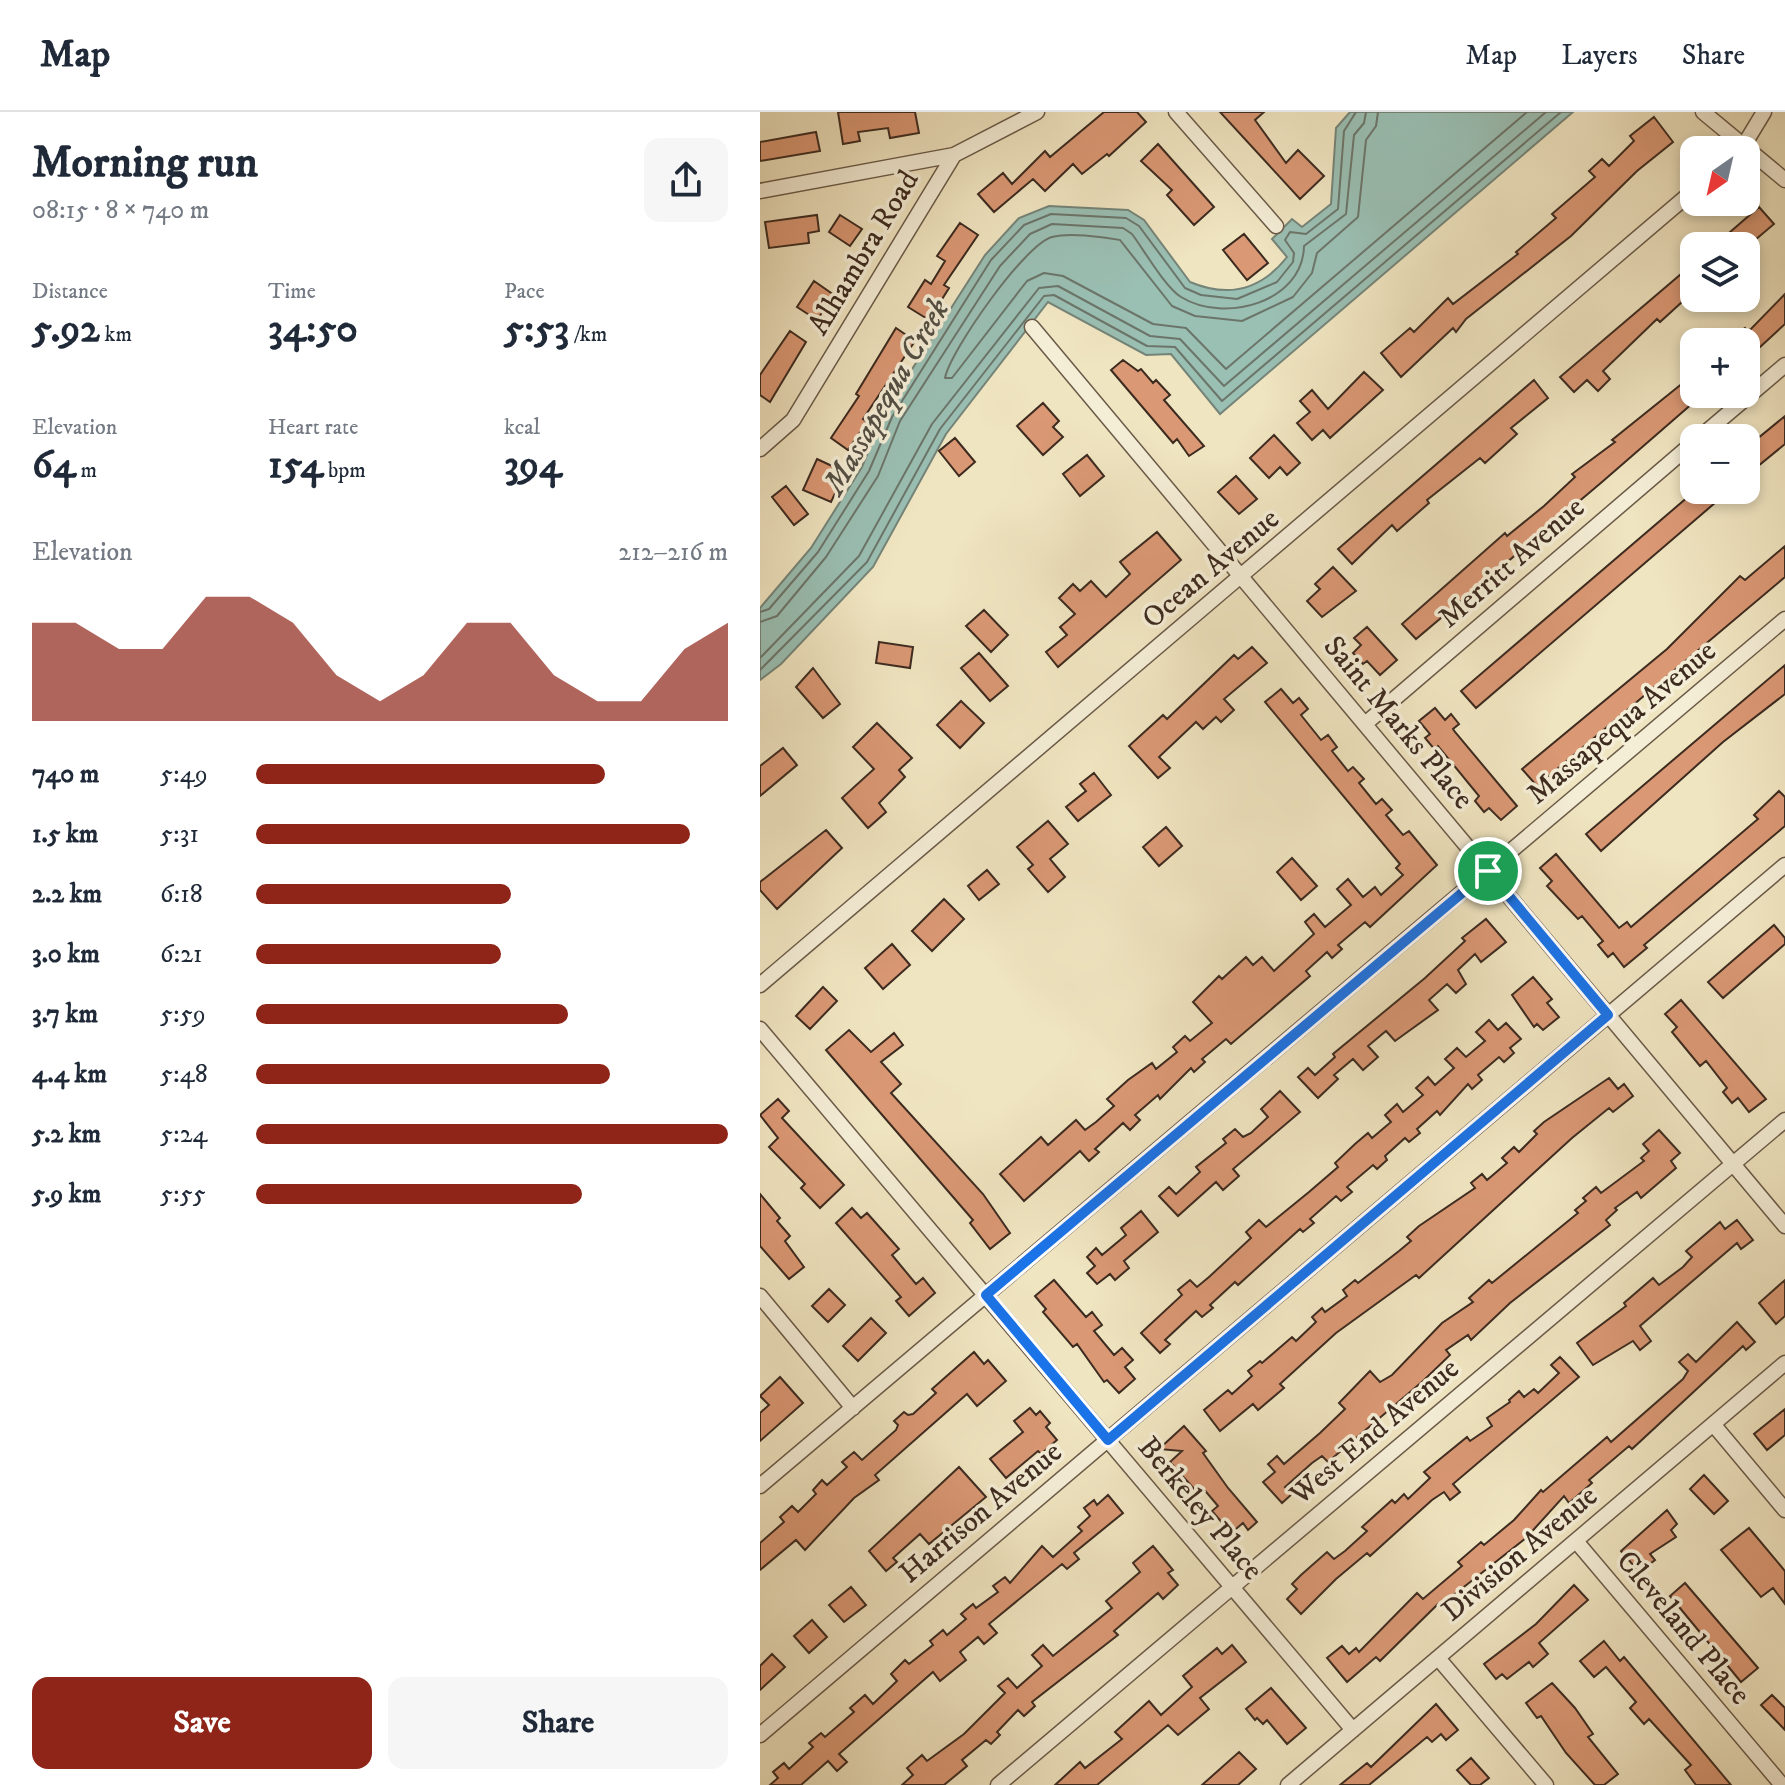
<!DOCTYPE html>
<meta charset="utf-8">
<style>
:root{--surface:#fff;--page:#f6f6f7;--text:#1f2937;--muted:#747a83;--line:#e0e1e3;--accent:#8f2418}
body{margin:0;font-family:"IM FELL DW Pica",serif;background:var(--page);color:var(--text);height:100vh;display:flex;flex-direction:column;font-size:30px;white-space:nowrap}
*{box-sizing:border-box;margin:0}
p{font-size:26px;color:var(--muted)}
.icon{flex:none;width:44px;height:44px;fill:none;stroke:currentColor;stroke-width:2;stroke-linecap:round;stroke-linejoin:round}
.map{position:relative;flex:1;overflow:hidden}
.panel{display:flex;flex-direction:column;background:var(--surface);width:760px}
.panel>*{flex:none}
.needle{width:52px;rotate:214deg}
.tools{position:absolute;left:920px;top:24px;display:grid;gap:16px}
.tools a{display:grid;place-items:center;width:80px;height:80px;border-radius:16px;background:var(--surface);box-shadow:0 4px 12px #0003;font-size:40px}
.pin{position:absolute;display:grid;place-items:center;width:68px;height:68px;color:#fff;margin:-34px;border:4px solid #fff;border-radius:50%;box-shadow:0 2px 8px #0007}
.round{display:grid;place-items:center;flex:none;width:84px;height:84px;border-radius:16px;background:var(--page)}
.summary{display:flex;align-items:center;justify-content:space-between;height:136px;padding:0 32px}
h1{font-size:44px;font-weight:700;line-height:60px}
.stats{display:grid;grid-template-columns:repeat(3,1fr);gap:12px;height:136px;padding:8px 32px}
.stats div{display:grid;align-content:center}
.stats b{font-size:40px;font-weight:700}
.stats small{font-size:22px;font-weight:400}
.stats p{font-size:22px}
.chart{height:224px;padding:16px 32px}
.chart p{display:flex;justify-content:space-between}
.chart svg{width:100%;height:144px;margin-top:8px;fill:var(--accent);opacity:.7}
.cta{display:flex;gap:16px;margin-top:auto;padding:16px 32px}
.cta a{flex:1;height:92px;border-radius:16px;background:var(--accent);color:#fff;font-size:32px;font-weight:700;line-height:92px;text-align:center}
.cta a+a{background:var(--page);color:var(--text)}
ul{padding:0 32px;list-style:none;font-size:26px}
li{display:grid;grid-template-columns:128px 96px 1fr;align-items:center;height:60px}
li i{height:20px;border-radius:10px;background:var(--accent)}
header{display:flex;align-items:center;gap:48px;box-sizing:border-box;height:112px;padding:0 40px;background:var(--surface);border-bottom:2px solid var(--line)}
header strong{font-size:38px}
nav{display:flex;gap:44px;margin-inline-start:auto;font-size:28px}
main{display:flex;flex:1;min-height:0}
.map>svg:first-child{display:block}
.water{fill:#9abfb3;stroke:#758478;stroke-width:2}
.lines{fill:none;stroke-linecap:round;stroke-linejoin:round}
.shore{stroke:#6c756a;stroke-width:2}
.building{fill:#da9874;stroke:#3d2b20;stroke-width:2}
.street-casing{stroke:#6a5a48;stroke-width:17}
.street{stroke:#f5eed7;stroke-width:14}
.route-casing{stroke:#fff;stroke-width:16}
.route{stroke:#1a73e8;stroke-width:10}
.labels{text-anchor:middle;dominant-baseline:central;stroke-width:7;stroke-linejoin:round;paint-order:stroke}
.street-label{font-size:30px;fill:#3d2b20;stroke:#f5eed7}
.water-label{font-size:32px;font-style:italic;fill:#545045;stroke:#f5eed7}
</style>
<header>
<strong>Map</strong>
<nav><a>Map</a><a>Layers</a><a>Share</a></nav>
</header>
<main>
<section class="panel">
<div class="summary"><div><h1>Morning run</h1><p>08:15 · 8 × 740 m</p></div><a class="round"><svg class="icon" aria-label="share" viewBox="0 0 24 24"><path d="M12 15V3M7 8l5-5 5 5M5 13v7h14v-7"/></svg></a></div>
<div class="stats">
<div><p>Distance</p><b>5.92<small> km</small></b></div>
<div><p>Time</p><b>34:50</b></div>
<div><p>Pace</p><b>5:53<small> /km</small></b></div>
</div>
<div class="stats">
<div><p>Elevation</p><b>64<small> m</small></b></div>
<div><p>Heart rate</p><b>154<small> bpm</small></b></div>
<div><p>kcal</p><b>394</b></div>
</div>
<div class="chart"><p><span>Elevation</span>212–216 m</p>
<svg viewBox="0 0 160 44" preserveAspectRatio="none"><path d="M0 44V14L10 14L20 22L30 22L40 6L50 6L60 14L70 30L80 38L90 30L100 14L110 14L120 30L130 38L140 38L150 22L160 14V44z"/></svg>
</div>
<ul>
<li><b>740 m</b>5:49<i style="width:74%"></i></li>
<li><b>1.5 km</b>5:31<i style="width:92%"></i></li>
<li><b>2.2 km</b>6:18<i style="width:54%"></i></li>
<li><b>3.0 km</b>6:21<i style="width:52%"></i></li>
<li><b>3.7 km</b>5:59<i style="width:66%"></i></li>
<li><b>4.4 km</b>5:48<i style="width:75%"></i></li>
<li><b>5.2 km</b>5:24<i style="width:100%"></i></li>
<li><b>5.9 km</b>5:55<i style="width:69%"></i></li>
</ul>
<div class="cta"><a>Save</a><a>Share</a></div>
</section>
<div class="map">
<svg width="1025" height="1673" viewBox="0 0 1025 1673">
<rect width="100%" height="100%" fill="#f0e5c1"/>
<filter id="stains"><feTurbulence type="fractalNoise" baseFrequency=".0025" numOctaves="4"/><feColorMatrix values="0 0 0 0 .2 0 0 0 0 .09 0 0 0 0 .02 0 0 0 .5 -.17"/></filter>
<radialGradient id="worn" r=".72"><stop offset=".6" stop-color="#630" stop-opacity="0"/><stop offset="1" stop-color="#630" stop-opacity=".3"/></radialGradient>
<!-- water -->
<path class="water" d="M590,0H813L460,302L411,242L386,243L288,190L186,322L113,455L21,552L0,568V496L51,436L102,355L124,301L225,143L259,106L289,94L368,98L384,108L430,170C468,186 501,178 527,145L512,127L532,107L542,115L571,92L576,16Z"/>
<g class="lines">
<!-- shore -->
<path class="shore" d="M618,0L616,14L606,28L598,105L557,141L552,161L533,185L482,209L435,204L412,194L360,128C341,125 310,120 292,125C265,132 190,239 185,266H192L267,169L284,161L303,164L393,212L426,216L466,257L767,0
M0,500L9,497L58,440L109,359L132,305L231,148L264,113L291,102L366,106L379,114L425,176L441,183L477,187L517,170L533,150L534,141L525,128L530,120L546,122L578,97L584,19L596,0
M0,510L17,504L66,445L118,364L140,309L240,154L270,122L292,112L363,116L372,122C384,138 405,175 421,185C465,212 543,190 544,134L586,102L594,23L604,11L606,0
M0,546L99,444L172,312L279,176L298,174L390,224L420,227L464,274L786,0
M0,558L107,450L180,317L284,184L294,183L387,234L415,235L462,289L801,0"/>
</g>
<!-- building -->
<path class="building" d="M78,0H155L159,21L130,26L128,16L98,20L100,29L83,32Z
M344,0H377L386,10L349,44L347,42L322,62L313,52L285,79L273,67L234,100L218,82L243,61L252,72L285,39L290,45Z
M460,0H504L495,8L526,51L538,38L564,64L540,87Z
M894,5L913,30L877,59L811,124L706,207L696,220L693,216L641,265L621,241L650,216L654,220L688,186L693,192L758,142L756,140L796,106L792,102L835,65L829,59L842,47L849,54L874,29L870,24Z
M56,20L60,39L0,49V30Z
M398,32L454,95L434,113L407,83L412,78L381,49Z
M999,95L1014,112L988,134H954Z
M57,103L59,119L48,121L49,131L9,136L5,110Z
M80,103L102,117L90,134L69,120Z
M200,111L218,123L184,173L189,176L169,208L148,195L165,168L171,172L185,149L177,144Z
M484,122L508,151L487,168L463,138Z
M934,151V179L900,210L897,207L843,259L850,267L838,279L827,268L814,280L800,265Z
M54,169L74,183L57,208L37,195Z
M1025,182V212L986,248V230H968L985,216L988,220Z
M136,216L155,229L103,307L107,310L88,338L71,326L99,284L96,282Z
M30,219L46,230L10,290L0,283V263Z
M363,248L378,259L381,257L393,271L396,268L410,283L404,288L444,334L429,344L417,327L413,331L351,258Z
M604,260L623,278L570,326L563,318L552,328L537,311L550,300L540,289L552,278L568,297Z
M934,262V290L842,370L656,527L642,512L745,421L747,424L784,394L815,365L812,362L855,330L852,328Z
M774,268L788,286L751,316L757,322L725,351L720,346L667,388L669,391L637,419L632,413L592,452L578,437Z
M283,291L299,309L293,315L303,325L283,343L257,314Z
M1025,304V332L986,364V336Z
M514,323L540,351L527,363L520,355L509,366L490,346Z
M195,326L215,350L199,364L179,339Z
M327,343L344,364L320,384L303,362Z
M57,347L85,360L71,390L43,378Z
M476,364L497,387L479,402L458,380Z
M26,374L48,402L34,413L12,385Z
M936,378H970L716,596L701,579Z
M397,420L421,448L298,555L286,540L307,523L300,515L315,502L299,486L313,472L320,479L331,469L346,485L370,462L360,450Z
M1025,434V465L777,674L762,657L907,537L980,464L985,468Z
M573,455L596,479L562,505L547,489L560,477L555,472Z
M224,498L248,523L231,540L206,514Z
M607,515L637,548L620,563L607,549L603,552L593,541L601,533L594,526Z
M119,530L153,535L150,556L116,551Z
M492,535L507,551L464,587L474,598L461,610L456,605L443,617L436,610L399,645L410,656L398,666L369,634L403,603L407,607L474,543L478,547Z
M219,541L248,574L230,589L201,556Z
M1025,553V582L963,630L841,739L826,722Z
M53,556L80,592L63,606L36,575Z
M521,577L533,591L539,586L548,597L541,603L561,628L568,623L577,635L572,639L588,659L593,655L604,667L599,671L616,692L622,687L632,698L626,703L643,723L649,719L677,753L610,815L605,810L578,833L582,837L572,846L567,840L546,859L550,864L471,932L466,927L442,947L445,950L434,960L431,956L400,987L398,983L375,1003L380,1008L370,1018L363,1011L335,1037L339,1040L329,1049L320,1039L264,1089L240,1062L281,1025L288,1033L316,1008L325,1018L336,1010L354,994L347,987L368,968L392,951L396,957L417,940L413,935L425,924L430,929L452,911L433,890L459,864L462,867L486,845L493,853L502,845L514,859L554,822L545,810L554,802L565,815L591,793L577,777L588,767L603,785L615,775L621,783L643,763L636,756L640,752L505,590Z
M201,589L224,611L200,636L177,613Z
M675,596L685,608L691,602L699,612L693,617L695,620L757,694L741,708L729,696L724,700L715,689L719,684L678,634L675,638L665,626L670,622L659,609Z
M117,611L152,646L139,658L145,665L119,691L126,700L108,716L82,686L114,657L93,635Z
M23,636L37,653L0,684V654Z
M334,661L351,683L318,709L306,695L326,679L320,672Z
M1019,679L1025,685V714L884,833L887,836L864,855L853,841L848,845L838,833L843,829L822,804L818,807L787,774L792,769L780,756L796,742L859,816L867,810L871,815L998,707L994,703Z
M288,709L308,732L290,747L305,765L288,780L268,757L273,753L257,735Z
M406,715L422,734L399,754L383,735Z
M66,718L82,736L17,797L0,778V770Z
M532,746L557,774L541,788L517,760Z
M227,758L239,772L219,788L208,774Z
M184,787L204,807L172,839L152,819Z
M726,807L746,830L721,850L715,842L698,858L706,872L696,881L687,872L669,888L678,898L635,929L626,919L608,934L618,945L603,958L593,947L574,963L578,967L558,986L538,965L548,956L555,963L575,945L573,942L665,866L705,829L702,826Z
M1014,813L1025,826V832L963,886L948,870Z
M132,832L150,853L123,877L105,856Z
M773,865L792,887L787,891L799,905L783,918L777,912L774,915L752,883Z
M63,875L77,889L50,917L36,904Z
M921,888L1006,987L989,1000L978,986L972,991L963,980L967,976L946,949L940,954L912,920L917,915L905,902Z
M729,908L738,918L746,911L761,927L750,936L754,941L744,950L739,945L718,963L722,968L712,977L708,972L680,1003L677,999L657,1017L660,1021L649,1030L645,1026L625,1044L627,1048L617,1057L613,1053L587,1075L592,1080L581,1089L576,1084L550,1107L554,1111L543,1120L540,1117L478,1173L475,1170L450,1193L453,1196L442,1205L436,1199L405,1228L410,1232L400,1241L381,1221L422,1183L418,1178L430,1168L437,1175L449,1165L491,1126L486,1120L499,1108L506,1115L549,1080L578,1055L575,1051L595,1032L608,1021L612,1026L631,1010L625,1003L637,992L643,1000L663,983L656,976L668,965L675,973L694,956L685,947L697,936L706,945L725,929L716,920Z
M89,918L111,940L134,921L143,933L121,950L141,972L131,981L223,1082L250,1121L230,1137L210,1111L213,1108L66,938Z
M849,966L858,977L864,972L873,984L853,1000L849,996L812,1026L659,1166L656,1163L576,1221L520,1272L524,1276L498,1298L493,1292L460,1319L444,1298L468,1278L472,1282L492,1264L488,1259L500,1249L502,1251L532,1225L536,1229L556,1210L552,1205L562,1196L565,1200L587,1184L583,1178L595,1168L598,1171L639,1139L651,1129L647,1125L659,1114L715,1076L711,1071L722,1062L727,1068L747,1051L742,1046L754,1035L759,1040L777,1022L774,1019L784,1010Z
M520,979L540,1000L473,1057L479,1064L463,1078L456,1070L418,1104L399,1084L409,1075L416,1082L440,1060L436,1055L466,1031L463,1027L475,1017L483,1025L491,1021L508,1005L501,997Z
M18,987L29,999L22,1006L84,1073L60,1096L41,1076L45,1072L9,1035L18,1026L0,1003Z
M899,1018L920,1041L911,1049L916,1056L881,1086L877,1080L855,1096L857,1098L846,1108L850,1113L750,1191L711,1228L708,1223L686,1238L690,1243L663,1269L568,1350L562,1344L552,1351L525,1375L532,1382L522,1391L503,1370L515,1360L508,1352L517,1344L524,1352L560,1321L585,1297L579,1291L610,1259L620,1270L632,1263L682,1211L713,1190L709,1186L729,1168L732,1171L818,1101L815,1098L826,1089L823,1086L836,1075L841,1081L884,1049L881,1046L889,1039L883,1032Z
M0,1082L20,1106L17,1109L30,1124L25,1129L44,1155L29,1167L0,1134Z
M92,1096L101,1106L107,1101L139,1137L132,1143L156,1172L163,1166L175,1181L149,1204L136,1189L141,1185L76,1111Z
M381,1099L398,1120L364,1149L369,1156L355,1168L350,1162L337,1172L327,1161L335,1154L327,1145L336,1136L342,1143L366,1123L361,1116Z
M977,1108L993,1128L981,1137L977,1131L880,1214L891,1229L880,1238L873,1229L833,1253L817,1231L866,1194L864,1191L893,1166L899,1173L923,1155L932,1145L926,1139L960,1110L965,1117Z
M294,1168L326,1205L332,1200L342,1213L334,1219L354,1243L362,1236L373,1248L365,1255L375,1267L359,1281L347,1268L344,1270L317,1232L313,1235L283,1200L286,1197L275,1184Z
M1025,1168V1204L1016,1212L999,1191Z
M69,1177L85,1193L68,1210L52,1194Z
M111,1206L126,1221L98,1249L83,1234Z
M977,1210L995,1230L986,1238L983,1234L872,1337L869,1334L829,1368L832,1371L809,1391L804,1384L766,1426L681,1493L679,1491L620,1549L616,1545L587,1570L567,1546L582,1534L589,1542L596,1536L599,1540L657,1481L663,1487L702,1454L698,1450L721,1430L724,1433L754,1408L781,1378L783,1380L847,1325L851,1330L923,1267L928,1259L919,1250L928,1242L936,1250Z
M214,1240L224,1252L228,1248L246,1269L217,1294L207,1282L115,1363L119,1368L94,1386L45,1438L36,1428L0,1458V1431L24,1410L20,1405L32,1394L38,1400L56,1382L53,1378L62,1368L67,1373L87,1355L82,1350L94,1340L102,1348L136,1318L138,1313L134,1309L144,1300L148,1303L153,1302L176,1281L172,1277Z
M800,1245L819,1265L693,1372L700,1380L690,1388L684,1380L672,1388L610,1444L607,1441L576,1467L541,1502L527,1487L537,1477L532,1472L541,1463L567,1440L574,1447L585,1439L607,1419L602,1415L632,1388L635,1391L644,1382L648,1387L670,1366L664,1360L707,1325L710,1329L732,1314L727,1306L750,1290L749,1288L759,1279L764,1285L774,1277L778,1281L799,1261L791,1253Z
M20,1265L43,1291L0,1329V1301L9,1293L0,1284Z
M270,1296L276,1303L280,1299L290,1311L286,1315L297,1328L281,1342L278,1339L246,1366L230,1347L263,1320L254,1309Z
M1025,1297V1323L1007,1338L994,1322Z
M424,1314L446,1339L443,1341L468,1376L497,1410L488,1418L483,1411L471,1421L452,1399L458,1394L442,1375L436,1379L410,1350L422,1339L399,1337Z
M199,1355L226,1385L169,1432L160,1422L133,1446L137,1450L126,1459L109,1439Z
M944,1363L968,1389L954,1402L930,1377Z
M348,1383L363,1401L314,1441L319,1447L307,1457L302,1452L229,1512L237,1521L224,1532L218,1525L200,1540L206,1548L180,1569L173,1560L79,1642L87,1650L77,1659L68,1649L41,1673H10L18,1666L13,1660L24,1651L29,1657L53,1635L49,1631L61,1621L65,1625L94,1600L90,1596L105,1583L113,1592L137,1569L131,1562L145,1548L149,1552L173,1533L170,1529L183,1518L187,1523L206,1507L201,1502L213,1492L216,1496L238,1480L233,1474L245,1465L250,1471L282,1434L293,1445L322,1419L318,1415L330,1404L324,1396L334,1388L337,1393Z
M907,1398L917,1412L911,1418L916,1425L890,1442L895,1448L879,1460L861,1439Z
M989,1416L1025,1459V1492L1013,1476L1001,1485L961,1438Z
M393,1434L413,1458L408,1461L418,1473L403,1487L398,1481L354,1519L358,1523L272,1590L275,1594L264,1604L258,1598L237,1620L240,1623L231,1632L226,1628L202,1648L207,1654L184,1673H142L153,1663L147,1656L162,1643L167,1649L204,1622L245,1581L238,1574L248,1566L257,1576L282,1554L272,1543L283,1533L293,1544L352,1496L346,1489L380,1460L373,1451Z
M925,1471L998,1556L981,1570L910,1484Z
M814,1473L828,1488L779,1531L788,1542L773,1555L769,1550L747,1567L742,1562L736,1567L724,1552L776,1512Z
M91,1475L106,1493L84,1510L69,1493Z
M52,1508L67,1525L49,1541L34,1524Z
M844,1529L860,1549L864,1545L971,1673H936L925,1658L931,1653L889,1607L884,1612L870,1596L876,1590L846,1555L834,1565L820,1549Z
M472,1533L486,1550L440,1586L449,1597L418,1623L408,1613L337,1673H295L320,1650L325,1656L362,1627L355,1620L389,1589L401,1603L432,1575L423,1564L457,1536L462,1542Z
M12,1542L25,1555L0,1578V1554Z
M792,1571L815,1596L833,1622L828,1625L858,1662L844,1673H835L806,1641L781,1604L777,1606L766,1591Z
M511,1576L546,1616L527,1632L507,1608L503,1612L497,1606L495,1608L486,1597Z
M1012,1583L1025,1596V1618L1001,1593Z
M676,1592L698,1618L686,1628L681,1622L672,1630L667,1625L609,1673H580L607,1651L611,1655Z
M479,1640L496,1657L478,1673H442Z
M711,1646L729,1666L720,1673H711L697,1658Z"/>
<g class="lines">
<defs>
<path id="street" d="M416,0L516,114
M943,0L1025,68
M981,38L1004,0
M0,79L194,43
M272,215L1025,1114
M939,326L1025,253
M0,337L33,308L194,43L277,0
M605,612L934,330
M0,873L934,78
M0,917L593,1618
M0,1184L93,1296
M953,1312L1025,1398
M0,1374L1025,507
M816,1429L1022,1673
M678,1546L786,1673
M0,1623L1025,753
M238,1673L1025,1008
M528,1673L1025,1251"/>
</defs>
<!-- street casing -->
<use href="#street" class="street-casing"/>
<!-- street -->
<use href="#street" class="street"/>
</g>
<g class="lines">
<defs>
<path id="route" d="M728,759L848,903L348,1328L226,1183Z"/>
</defs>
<!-- route casing -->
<use href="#route" class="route-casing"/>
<!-- route -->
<use href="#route" class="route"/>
</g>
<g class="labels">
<!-- street labels -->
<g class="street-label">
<text transform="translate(104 141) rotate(-59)">Alhambra Road</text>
<text transform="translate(752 451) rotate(-41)">Merritt Avenue</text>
<text transform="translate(451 457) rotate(-40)">Ocean Avenue</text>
<text transform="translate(638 611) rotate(50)">Saint Marks Place</text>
<text transform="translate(862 611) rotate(-40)">Massapequa Avenue</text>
<text transform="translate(615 1320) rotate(-40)">West End Avenue</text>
<text transform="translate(440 1397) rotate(50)">Berkeley Place</text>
<text transform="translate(221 1401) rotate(-40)">Harrison Avenue</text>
<text transform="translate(760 1442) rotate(-40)">Division Avenue</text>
<text transform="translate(923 1516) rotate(50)">Cleveland Place</text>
</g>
<!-- water labels -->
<g class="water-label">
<text transform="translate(127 285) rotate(-60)">Massapequa Creek</text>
</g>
</g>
<rect width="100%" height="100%" filter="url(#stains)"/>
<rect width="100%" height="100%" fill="url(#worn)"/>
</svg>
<div class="tools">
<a><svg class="needle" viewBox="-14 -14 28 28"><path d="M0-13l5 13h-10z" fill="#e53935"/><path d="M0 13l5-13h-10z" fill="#747a83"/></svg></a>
<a><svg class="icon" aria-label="layers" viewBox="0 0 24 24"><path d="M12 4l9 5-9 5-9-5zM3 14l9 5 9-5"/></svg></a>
<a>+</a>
<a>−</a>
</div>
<div class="pin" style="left:728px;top:759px;background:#1e9e55"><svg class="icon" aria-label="arrive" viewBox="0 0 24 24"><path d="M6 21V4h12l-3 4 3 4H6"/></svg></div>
</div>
</main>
